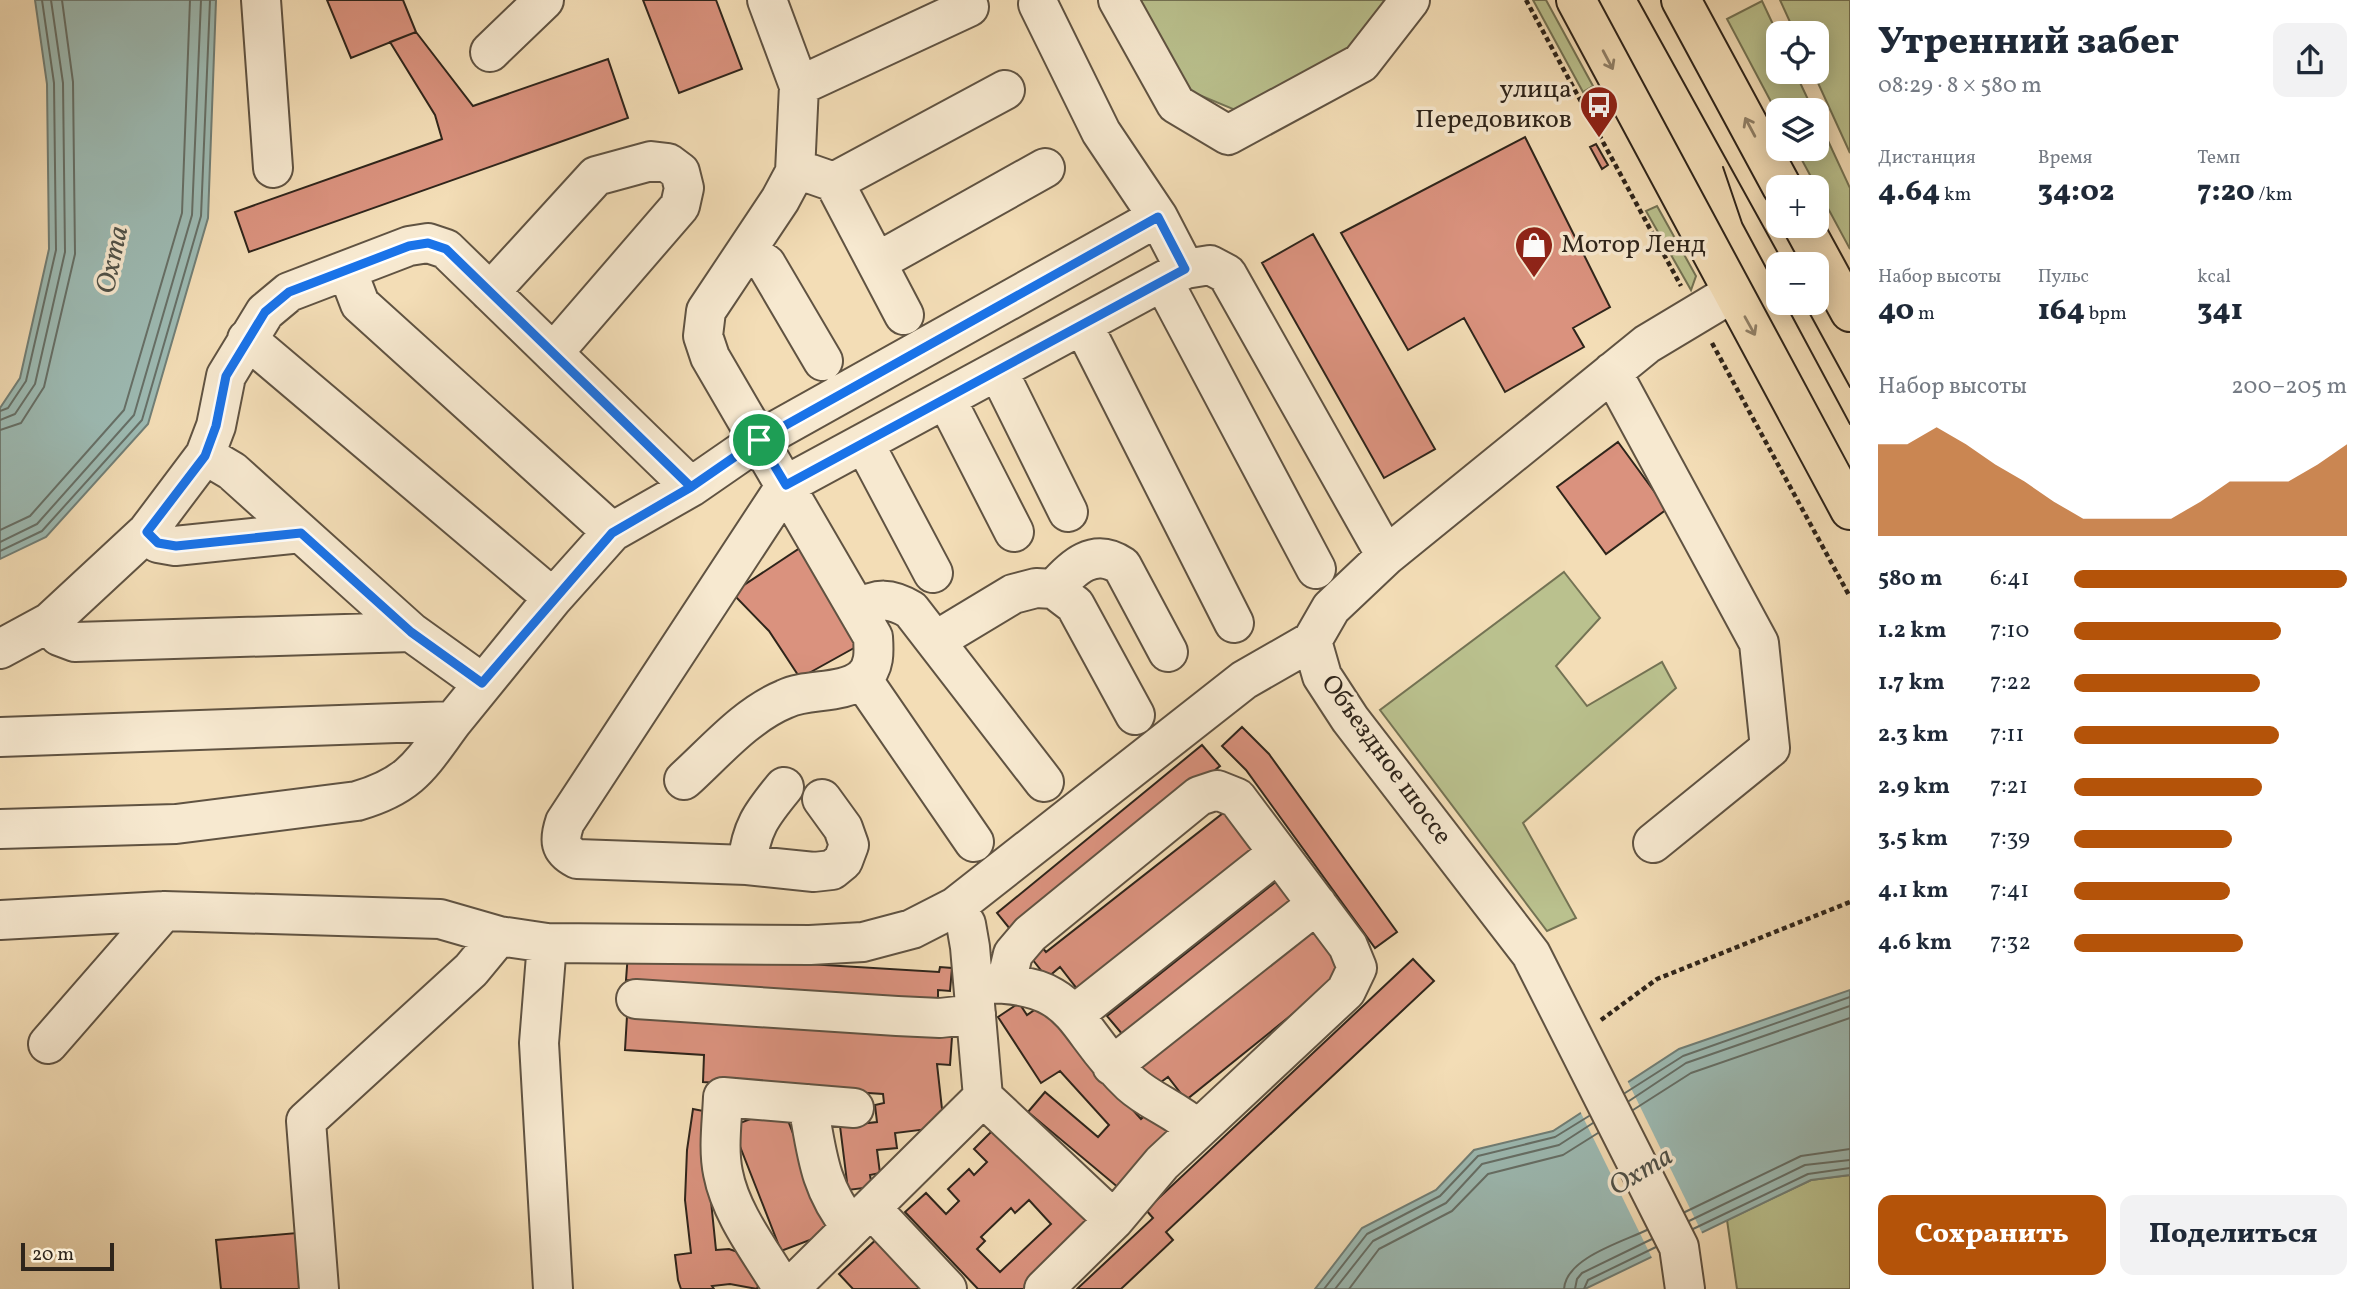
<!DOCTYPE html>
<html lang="ru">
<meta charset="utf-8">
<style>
:root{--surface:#fff;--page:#f2f2f3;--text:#1f2937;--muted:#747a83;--accent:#b45309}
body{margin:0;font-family:Vollkorn,serif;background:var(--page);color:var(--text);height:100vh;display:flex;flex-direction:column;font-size:26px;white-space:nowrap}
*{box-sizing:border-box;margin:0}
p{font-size:23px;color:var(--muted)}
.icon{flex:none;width:38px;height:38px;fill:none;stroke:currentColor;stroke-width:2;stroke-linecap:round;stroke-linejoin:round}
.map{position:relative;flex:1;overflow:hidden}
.side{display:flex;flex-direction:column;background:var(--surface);width:525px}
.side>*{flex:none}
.tools{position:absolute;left:1766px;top:21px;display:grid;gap:14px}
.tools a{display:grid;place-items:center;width:63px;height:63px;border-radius:14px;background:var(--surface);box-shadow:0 4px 18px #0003;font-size:35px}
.scale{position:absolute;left:21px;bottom:18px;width:93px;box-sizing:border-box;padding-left:7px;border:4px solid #2f251b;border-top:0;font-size:19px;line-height:24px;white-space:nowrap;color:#2f251b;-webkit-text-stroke:5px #f7e9d0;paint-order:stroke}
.pin{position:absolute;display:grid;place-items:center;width:60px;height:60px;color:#fff;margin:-30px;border:4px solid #fff;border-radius:50%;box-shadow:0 2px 7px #0007}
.round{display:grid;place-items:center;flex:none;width:74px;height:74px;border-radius:14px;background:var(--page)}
.headline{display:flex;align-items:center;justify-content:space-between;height:119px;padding:0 28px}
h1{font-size:38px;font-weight:800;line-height:52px}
.stats{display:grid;grid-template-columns:repeat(3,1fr);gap:10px;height:119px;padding:7px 28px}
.stats div{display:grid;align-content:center}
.stats b{font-size:30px;font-weight:800}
.stats small{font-size:19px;font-weight:400}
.stats p{font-size:19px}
.chart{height:196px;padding:14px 28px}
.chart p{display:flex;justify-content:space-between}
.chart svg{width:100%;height:126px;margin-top:7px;fill:var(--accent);opacity:.7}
.action{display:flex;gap:14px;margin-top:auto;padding:14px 28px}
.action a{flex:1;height:80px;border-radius:14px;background:var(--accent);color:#fff;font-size:28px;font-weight:800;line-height:80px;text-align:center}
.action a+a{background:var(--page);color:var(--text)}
ul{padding:0 28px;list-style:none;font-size:23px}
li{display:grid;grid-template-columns:112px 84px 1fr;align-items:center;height:52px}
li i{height:18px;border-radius:9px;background:var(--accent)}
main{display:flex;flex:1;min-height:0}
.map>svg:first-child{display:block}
.green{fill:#bac18e;stroke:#747354;stroke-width:2}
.water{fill:#9dbbb4;stroke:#717f77;stroke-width:2}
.pier{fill:#f3ddb6}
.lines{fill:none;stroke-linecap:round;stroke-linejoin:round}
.shore{stroke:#667068;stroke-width:2}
.building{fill:#da927e;stroke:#2f251b;stroke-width:2;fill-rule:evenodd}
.minor-casing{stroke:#605342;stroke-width:42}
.major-casing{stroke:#2f251b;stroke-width:42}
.path{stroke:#2f251b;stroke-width:4.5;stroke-dasharray:5 3.5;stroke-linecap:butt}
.minor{stroke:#f7e9d0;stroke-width:38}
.major{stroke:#f3ddb6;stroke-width:38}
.tram{stroke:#2f251b;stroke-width:2}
.oneway{stroke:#918168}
.route-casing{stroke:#fff;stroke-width:14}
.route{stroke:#1a73e8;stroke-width:9}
.labels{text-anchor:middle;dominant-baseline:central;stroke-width:7;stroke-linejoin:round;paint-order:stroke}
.poi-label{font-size:26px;fill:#2f251b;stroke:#f7e9d0;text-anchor:end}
.street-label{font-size:26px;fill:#2f251b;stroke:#f7e9d0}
.water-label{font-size:28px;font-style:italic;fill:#505249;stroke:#f7e9d0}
</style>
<main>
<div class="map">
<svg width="1850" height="1289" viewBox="0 0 1850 1289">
<rect width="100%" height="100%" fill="#f3ddb6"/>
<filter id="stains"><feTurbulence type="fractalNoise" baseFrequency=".00286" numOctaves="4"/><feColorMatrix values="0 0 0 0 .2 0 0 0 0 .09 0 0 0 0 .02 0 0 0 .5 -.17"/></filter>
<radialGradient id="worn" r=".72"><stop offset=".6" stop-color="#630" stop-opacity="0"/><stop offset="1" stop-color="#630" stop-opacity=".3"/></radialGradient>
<!-- green -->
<path class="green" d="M1136,0H1393L1354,55L1240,112L1192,92Z
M1533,0H1546L1593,86L1583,92Z
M1780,0H1850V153L1813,72H1816V33H1795Z
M1762,1L1778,35V72H1795L1813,110H1778V115L1727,19Z
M1817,117L1850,188V249L1796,149H1816Z
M1657,206L1696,276L1691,290L1646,211Z
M1564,572L1600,618L1556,666L1587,706L1662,662L1676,688L1523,823L1576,918L1547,931L1380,710Z
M1850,1175V1289H1737L1727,1220L1811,1180Z"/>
<!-- water -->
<path class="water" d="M35,0H216L208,218L148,424L46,537L0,559V408L20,378L49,249L47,84Z
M1850,990V1175L1811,1180L1585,1289H1315L1362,1228L1436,1190L1474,1150L1553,1131L1679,1049Z"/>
<!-- pier -->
<path class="pier" d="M1627,1080L1703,1235L1653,1260L1579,1109Z"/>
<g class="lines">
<!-- shore -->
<path class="shore" d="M0,411L8,408L26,381L56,250L54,83L42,0
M0,420L15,414L35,384L65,252L63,83L51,0
M0,430L21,423L44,387L75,254L73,82L62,0
M0,530L30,516L124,410L182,213L190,0
M0,542L37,524L134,415L192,215L201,0
M0,551L42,531L142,420L201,216L210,0
M1625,1093L1683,1056L1850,997
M1629,1101L1686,1063L1850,1006
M1633,1110L1691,1073L1850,1018
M1685,1212L1801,1156L1850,1149
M1689,1221L1805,1165L1850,1160
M1693,1229L1808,1174L1850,1168
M1324,1289L1367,1234L1440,1196L1478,1156L1555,1137L1589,1116
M1335,1289L1373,1241L1446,1203L1482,1164L1559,1145L1593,1123
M1349,1289L1379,1249L1452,1211L1488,1174L1563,1155L1598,1133
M1564,1289C1566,1258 1622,1242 1647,1230
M1575,1289L1577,1279L1582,1273L1652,1239
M1584,1289L1588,1280L1656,1247"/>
</g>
<!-- building -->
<path class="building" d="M327,0H403L416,32L351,58Z
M643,0H716L742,69L679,93Z
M416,32L473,106L608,59L628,118L249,252L235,212L442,139L435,115L390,42Z
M1525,137L1610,307L1573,328L1584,347L1505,392L1464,318L1408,350L1341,233Z
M1596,144L1608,165L1602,169L1590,147Z
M1313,234L1435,449L1384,478L1262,263Z
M1618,442L1667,509L1606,554L1557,487Z
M803,546L863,643L800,678L769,631L732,593Z
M1242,727L1269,754L1397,932L1375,948L1246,770L1222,746Z
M1202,745L1220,766L1014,934L997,913Z
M1227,810L1258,849L1078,990L1060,967L1047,978L1029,955L1041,946L1046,952Z
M1278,880L1293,900L1123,1035L1107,1016Z
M1312,928L1346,971L1186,1100L1168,1077L1157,1085L1141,1066Z
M628,953L939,972L940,967L952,968L950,991L938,990V1000L626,980Z
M1413,959L1434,981L1166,1232L1173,1240L1121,1289H1077L1153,1218L1146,1210Z
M1046,1002L1074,1045L1141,1119L1154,1107L1175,1131L1120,1189L1028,1112L1045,1092L1098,1137L1109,1125L1060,1071L1041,1083L998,1017L1019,1003L1027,1015Z
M627,1016L952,1037L950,1065L937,1064L944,1127L895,1133L897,1148L877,1150L880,1173L870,1175L872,1187L848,1190L840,1126L877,1122L875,1105L884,1103L883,1094L703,1082L704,1055L625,1050Z
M693,1109L719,1114L712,1154L711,1201L716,1250L729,1249L756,1258L761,1277L757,1289L730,1284L712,1286L714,1289H681L678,1280L675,1255L691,1253L685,1200L687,1150Z
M753,1118H787L831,1232L781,1251L732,1126Z
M997,1126L1091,1224L1024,1289H978L905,1212L926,1193L946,1214L959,1201L948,1189L969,1169L974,1175L987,1162L974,1149ZM1029,1200L1051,1224L1000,1272L977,1249L985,1241L981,1237L1011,1208L1015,1213Z
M297,1233L302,1289H221L216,1240Z
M880,1236L931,1289H853L839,1274Z"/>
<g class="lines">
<defs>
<path id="minor" d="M261,0L273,168
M1118,0L1176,104L1228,135L1361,63L1410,0
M1038,4L1101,132L1158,217L1185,269
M490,52L544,0
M799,86L969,7
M811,174L834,182L904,315
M834,182L1005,90
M746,251L766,264L823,361
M877,262L1045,168
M347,270L360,304L612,532
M1163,281L1316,569
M490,292L596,176L651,161L668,163L680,172L684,188L680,206L553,353
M1083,325L1234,623
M247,339L553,598
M998,371L1068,512
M1612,372L1759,643L1770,748L1653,843
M946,399L1014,532
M864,443L933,573
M205,455L232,471L411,632L482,683
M147,532L158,543L175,546L301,533
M1054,589C1073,567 1094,547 1122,566L1168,652
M858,610C877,597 891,598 911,610L1044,782
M50,622L59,636L75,642L411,632
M935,641L1013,594L1036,588L1054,589L1075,605L1135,715
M0,649L50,622L147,532L205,455L216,426L226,376L265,312L289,292L409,246L428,243L446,249L691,487
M862,679L974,842
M0,737L453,721L553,598L612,532L691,487L759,440L1158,217
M684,780C715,752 746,715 785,699C808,688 842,695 863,678C875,667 874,652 873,637L710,357L703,336L706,311L780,200L795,172L799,86L767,0
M822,799L843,828L849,845L843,861L832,870L814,872L747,865L577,859C559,850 559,840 565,822L786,485L1185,269L1210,265L1227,274L1386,556
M0,829L176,824L357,801C412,785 421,764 453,721
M747,865C751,828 761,815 784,787
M955,907L966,924L970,947L983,1097L1114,1220
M0,920L164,911L440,919L499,936L547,943L810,945L863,942L912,929L955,907L1244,680L1312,641
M547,943L539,1043L553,1289
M979,983C1082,982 1069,1026 1131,1084C1151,1102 1175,1109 1197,1129
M1006,983L1013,954L1030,934L1199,796L1217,790L1237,798L1348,946L1357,968L1346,991L1162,1163L1114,1220L1044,1289
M636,999L897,1016L940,1018L976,1014
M1075,1014L1278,853
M48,1044L164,911
M1112,1066L1317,904
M808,1104C817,1154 819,1187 851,1227
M871,1208L947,1289
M319,1289L306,1121L471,970L499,936
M783,1289C762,1253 731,1215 723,1173C718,1149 722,1122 723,1097L854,1108
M789,1289L983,1097
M1685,1289L1679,1247L1531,954L1350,719L1322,676L1312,641L1331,608L1386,556L1647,344L1732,293"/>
<path id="major" d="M1576,0L1850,510
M1681,0L1782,187
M1803,226L1850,312"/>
</defs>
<!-- minor casing -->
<use href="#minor" class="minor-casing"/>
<!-- major casing -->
<use href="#major" class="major-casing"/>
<!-- path -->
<path class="path" d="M1526,0L1681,286
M1712,343L1850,597
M1601,1020L1657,979L1850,902"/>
<!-- minor -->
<use href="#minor" class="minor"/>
<!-- major -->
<use href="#major" class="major"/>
<!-- tram -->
<path class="tram" d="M1638,0L1784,264
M1723,167L1742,223L1778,290
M1785,303L1850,424
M1804,303L1850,387"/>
</g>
<!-- one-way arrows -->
<defs><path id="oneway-shaft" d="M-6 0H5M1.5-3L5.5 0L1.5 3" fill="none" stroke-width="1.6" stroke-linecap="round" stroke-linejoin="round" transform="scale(1.75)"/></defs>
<g class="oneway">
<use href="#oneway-shaft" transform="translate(1608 60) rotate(62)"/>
<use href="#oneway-shaft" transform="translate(1750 127) rotate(-118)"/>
<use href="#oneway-shaft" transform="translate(1750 326) rotate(61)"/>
</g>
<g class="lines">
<defs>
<path id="route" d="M759,440L691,487L612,533L482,683L411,632L301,533L176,546L158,543L147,532L205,456L216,426L226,376L265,312L289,292L409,246L428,243L446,249L691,487L759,440L786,485L1185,269L1158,217L759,440"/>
</defs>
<!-- route casing -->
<use href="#route" class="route-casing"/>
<!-- route -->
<use href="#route" class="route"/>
</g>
<!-- icons -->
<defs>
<symbol id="bus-pin" viewBox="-11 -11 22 30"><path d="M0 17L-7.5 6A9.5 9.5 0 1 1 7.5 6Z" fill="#8f2418" stroke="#f7e9d0"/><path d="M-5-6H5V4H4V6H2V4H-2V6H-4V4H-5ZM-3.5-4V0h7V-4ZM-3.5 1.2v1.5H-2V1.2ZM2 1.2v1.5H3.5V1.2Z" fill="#fff"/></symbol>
<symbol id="shop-pin" viewBox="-11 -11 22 30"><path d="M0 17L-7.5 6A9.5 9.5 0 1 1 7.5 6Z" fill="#8f2418" stroke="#f7e9d0"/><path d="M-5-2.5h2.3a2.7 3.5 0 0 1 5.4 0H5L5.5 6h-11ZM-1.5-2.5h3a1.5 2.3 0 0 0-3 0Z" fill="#fff"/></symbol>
</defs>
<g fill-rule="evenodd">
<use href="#bus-pin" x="1577" y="83" width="44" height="60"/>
<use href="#shop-pin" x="1512" y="223" width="44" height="60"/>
</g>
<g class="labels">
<!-- poi labels -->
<g class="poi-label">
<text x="1572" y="90">улица<tspan x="1572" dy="30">Передовиков</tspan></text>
<text x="1561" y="245" text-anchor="start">Мотор Ленд</text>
</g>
<!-- street labels -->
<g class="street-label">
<text transform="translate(1386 760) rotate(54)">Объездное шоссе</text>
</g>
<!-- water labels -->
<g class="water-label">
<text transform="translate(113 260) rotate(-78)">Охта</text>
<text transform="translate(1641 1172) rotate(-31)">Охта</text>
</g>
</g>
<rect width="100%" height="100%" filter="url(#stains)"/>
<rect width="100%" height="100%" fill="url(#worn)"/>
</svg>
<div class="tools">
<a><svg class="icon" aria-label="locate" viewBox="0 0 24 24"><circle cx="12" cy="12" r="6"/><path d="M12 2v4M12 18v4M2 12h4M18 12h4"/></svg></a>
<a><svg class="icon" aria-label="layers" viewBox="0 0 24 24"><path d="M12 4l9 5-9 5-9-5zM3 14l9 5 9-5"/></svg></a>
<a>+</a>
<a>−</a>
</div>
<div class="scale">20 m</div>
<div class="pin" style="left:759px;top:440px;background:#1e9e55"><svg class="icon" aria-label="arrive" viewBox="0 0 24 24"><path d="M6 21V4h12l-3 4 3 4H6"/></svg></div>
</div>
<section class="side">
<div class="headline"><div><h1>Утренний забег</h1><p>08:29 · 8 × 580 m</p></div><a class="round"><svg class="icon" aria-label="share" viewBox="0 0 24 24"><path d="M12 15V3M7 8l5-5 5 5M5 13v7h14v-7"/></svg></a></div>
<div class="stats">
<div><p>Дистанция</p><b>4.64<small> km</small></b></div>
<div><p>Время</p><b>34:02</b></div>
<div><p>Темп</p><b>7:20<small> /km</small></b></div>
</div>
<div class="stats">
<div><p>Набор высоты</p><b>40<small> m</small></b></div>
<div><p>Пульс</p><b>164<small> bpm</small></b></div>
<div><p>kcal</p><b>341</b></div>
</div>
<div class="chart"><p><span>Набор высоты</span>200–205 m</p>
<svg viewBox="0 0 160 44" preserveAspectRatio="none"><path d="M0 44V12L10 12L20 6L30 12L40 19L50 25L60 32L70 38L80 38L90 38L100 38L110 32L120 25L130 25L140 25L150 19L160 12V44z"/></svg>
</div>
<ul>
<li><b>580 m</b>6:41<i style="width:100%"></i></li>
<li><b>1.2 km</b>7:10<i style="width:76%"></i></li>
<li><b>1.7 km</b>7:22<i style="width:68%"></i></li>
<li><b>2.3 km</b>7:11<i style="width:75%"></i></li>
<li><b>2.9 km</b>7:21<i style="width:69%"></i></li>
<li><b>3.5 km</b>7:39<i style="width:58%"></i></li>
<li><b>4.1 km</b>7:41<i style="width:57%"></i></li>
<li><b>4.6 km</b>7:32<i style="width:62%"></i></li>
</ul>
<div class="action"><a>Сохранить</a><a>Поделиться</a></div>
</section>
</main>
